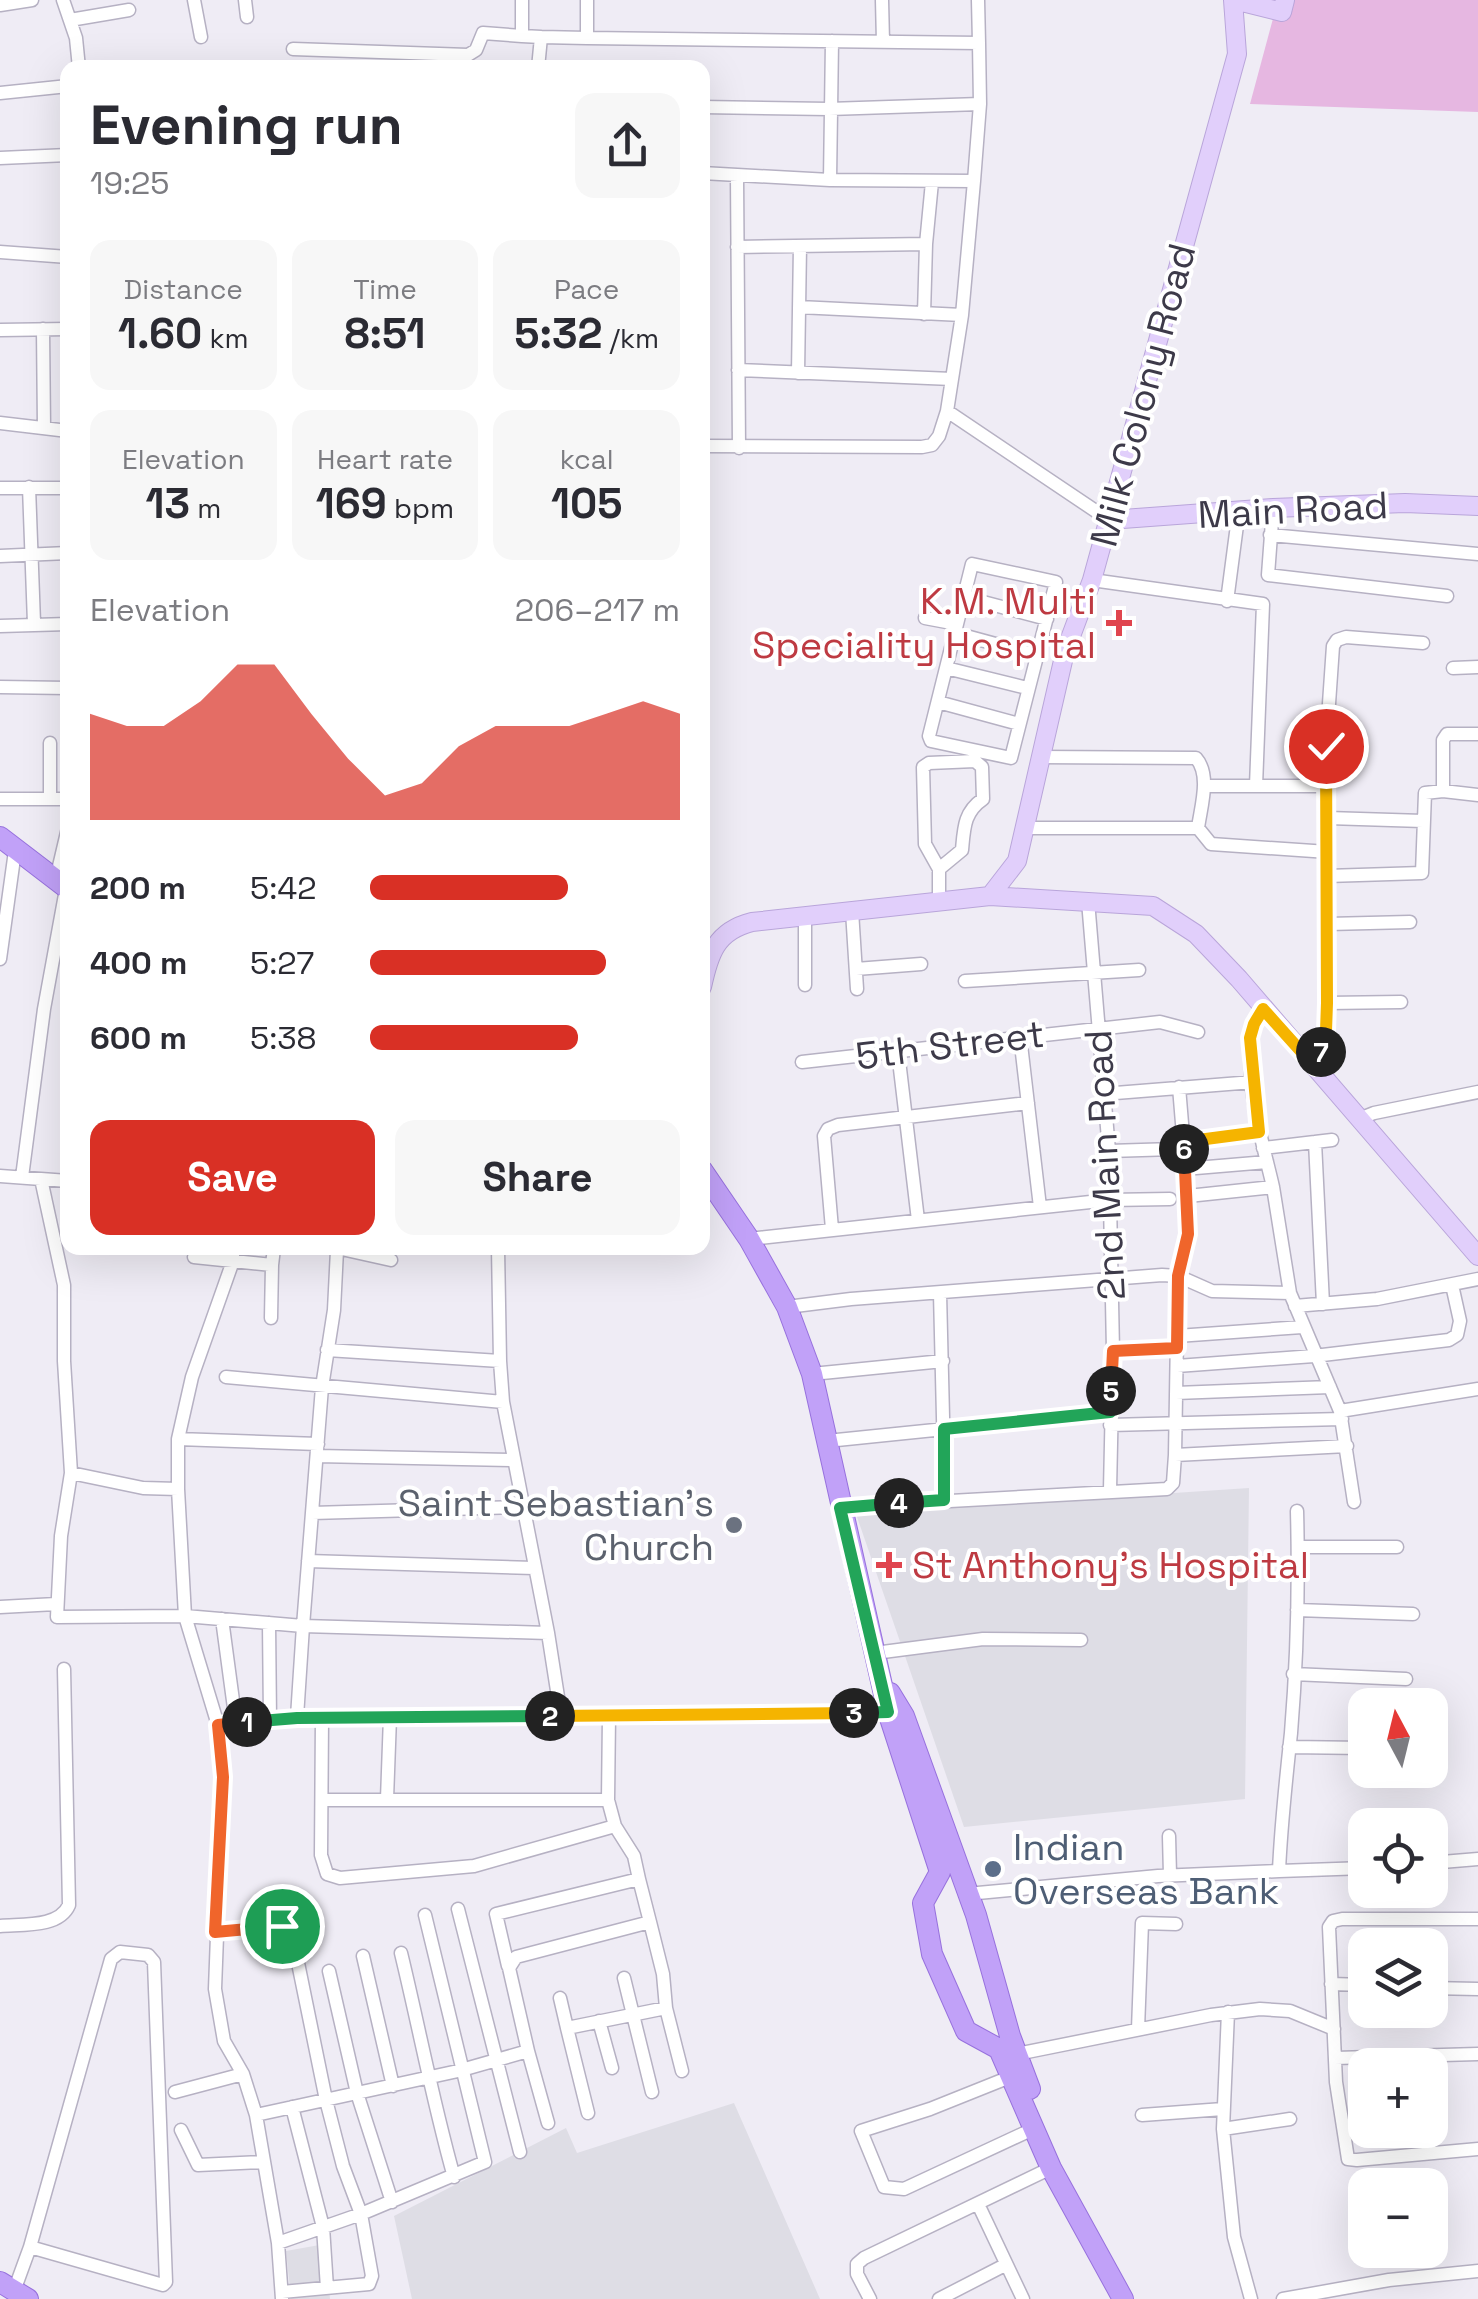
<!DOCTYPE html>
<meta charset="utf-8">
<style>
:root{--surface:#fff;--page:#f7f7f7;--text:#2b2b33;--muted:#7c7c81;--accent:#d93025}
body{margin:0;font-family:"Space Grotesk",sans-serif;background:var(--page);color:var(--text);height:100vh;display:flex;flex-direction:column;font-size:38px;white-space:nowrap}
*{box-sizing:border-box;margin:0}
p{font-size:32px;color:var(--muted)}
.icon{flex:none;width:55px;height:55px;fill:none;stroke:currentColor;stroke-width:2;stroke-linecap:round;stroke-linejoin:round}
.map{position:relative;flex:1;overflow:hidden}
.side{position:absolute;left:60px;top:60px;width:650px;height:1195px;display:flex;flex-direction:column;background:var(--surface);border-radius:20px;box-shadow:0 10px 40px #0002}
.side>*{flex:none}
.needle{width:65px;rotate:353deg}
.buttons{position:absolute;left:1348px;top:1688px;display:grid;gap:20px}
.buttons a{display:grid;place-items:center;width:100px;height:100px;border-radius:20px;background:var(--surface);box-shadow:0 10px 40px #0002;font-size:50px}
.pin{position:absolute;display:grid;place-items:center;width:85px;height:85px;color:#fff;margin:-42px;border:5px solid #fff;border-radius:50%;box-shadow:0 2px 10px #0007}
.km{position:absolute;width:50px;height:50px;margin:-25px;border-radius:50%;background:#222;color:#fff;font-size:28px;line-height:50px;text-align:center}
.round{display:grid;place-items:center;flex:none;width:105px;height:105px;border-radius:20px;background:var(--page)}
.overview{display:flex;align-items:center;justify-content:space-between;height:170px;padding:0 30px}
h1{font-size:55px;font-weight:700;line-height:75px}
.stats{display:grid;grid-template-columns:repeat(3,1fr);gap:15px;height:170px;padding:10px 30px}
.stats div{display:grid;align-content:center;border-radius:20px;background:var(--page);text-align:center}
.stats b{font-size:42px;font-weight:700}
.stats small{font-size:28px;font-weight:400}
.stats p{font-size:28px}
.chart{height:280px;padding:20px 30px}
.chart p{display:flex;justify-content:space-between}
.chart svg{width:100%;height:180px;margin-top:10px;fill:var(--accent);opacity:.7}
.button{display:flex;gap:20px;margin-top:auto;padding:20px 30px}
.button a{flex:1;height:115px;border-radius:20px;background:var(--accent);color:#fff;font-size:40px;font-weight:700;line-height:115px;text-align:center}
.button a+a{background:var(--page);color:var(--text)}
ul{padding:0 30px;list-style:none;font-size:32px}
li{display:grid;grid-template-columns:160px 120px 1fr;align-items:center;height:75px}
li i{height:25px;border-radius:12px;background:var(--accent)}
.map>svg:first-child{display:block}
.industrial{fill:#dedde5}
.green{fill:#e6b7e1}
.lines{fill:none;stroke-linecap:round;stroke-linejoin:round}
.street-casing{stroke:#b6b1c3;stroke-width:15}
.secondary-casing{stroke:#b9a5da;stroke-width:20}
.primary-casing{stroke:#9771dd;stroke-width:22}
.street{stroke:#fff;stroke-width:12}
.secondary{stroke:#e1cffb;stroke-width:18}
.primary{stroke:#c1a1f8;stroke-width:20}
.split-1-casing{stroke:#fff;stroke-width:20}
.split-2-casing{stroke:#fff;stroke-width:20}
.split-3-casing{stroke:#fff;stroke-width:20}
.split-4-casing{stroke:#fff;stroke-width:20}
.split-5-casing{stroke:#fff;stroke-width:20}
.split-6-casing{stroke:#fff;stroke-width:20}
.split-7-casing{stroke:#fff;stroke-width:20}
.split-8-casing{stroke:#fff;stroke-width:20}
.split-1{stroke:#f0652b;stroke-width:12}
.split-2{stroke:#22a559;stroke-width:12}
.split-3{stroke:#f5b400;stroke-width:12}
.split-4{stroke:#22a559;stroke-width:12}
.split-5{stroke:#22a559;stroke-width:12}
.split-6{stroke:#f0652b;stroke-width:12}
.split-7{stroke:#f5b400;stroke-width:12}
.split-8{stroke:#f5b400;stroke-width:12}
.health-dot{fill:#e0444e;stroke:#fff;stroke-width:4}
.worship-dot{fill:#6b7280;stroke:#fff;stroke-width:4}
.service-dot{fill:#5c6f8a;stroke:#fff;stroke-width:4}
.labels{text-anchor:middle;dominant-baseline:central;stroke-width:8;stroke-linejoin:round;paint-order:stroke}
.street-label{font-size:38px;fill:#3d3a49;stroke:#fff}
.health-label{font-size:38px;fill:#be3a42;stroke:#fff;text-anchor:end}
.worship-label{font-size:38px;fill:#5b616d;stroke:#fff;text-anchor:end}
.service-label{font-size:38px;fill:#4e5e75;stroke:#fff;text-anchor:start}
</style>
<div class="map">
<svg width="1478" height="2299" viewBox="0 0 1478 2299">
<rect width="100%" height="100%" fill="#efecf5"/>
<!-- industrial -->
<path class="industrial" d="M1249,1488L1245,1799L964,1827L856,1514Z
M734,2103L820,2299H412L394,2216L566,2128L577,2153Z
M325,2244L330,2299H291L286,2251Z"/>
<!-- green -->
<path class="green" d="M1278,0H1478V112L1250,104Z"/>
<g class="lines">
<defs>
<path id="street" d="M63,0L76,38L79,68
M194,0L201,37
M245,0L247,17
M522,0V36L541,37
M882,0L883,42
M978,0L979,43
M0,5L32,0
M70,20L129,10
M587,38L979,43L980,104L974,181
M293,49L468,55L476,50L483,33L522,36
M538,68L541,37L587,38V0
M0,93L68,86
M702,107L829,109L980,104
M0,158L68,155
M702,173L830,180L974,181L962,315L947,411L939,436L932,445L922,447L702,446
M737,176L739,448
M830,180L832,41
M737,247L926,244L932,182
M0,252L68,257
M799,307L962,315
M924,314L926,244
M43,329L44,428
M0,330L68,329
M738,370L952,379
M798,373L800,246
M947,411L1109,520
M0,423L68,431
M29,487L34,623
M0,488H68
M1273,508L1268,575L1447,596
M1270,535L1478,554
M0,556L68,553
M972,564L1056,582L1011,758L931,741L929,736Z
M1092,580L1263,604L1256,786
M964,597L1047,619
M1227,601L1239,510
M925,618L957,624
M0,626L68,624
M955,633L1036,655
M946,668L1027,688
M1453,668L1478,667
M0,687L68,688
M938,702L1019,724
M1478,734H1447L1443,740V791L1478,795
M1039,757L1196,758C1211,775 1201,806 1198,828
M1204,786H1325
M0,799H68
M50,799V743
M1328,818L1423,821
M1026,828H1198L1211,844L1328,852
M939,869L962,850C964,828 964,812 983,799L982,767L975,761L929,763L923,767L925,844L939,869V902
M1327,876L1422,873L1425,793L1443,791
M56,879L68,828
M1088,901L1109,1151L1113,1351L1110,1490
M852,911L857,989
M805,917V985
M1328,924L1410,922
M0,959L15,851
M856,969L921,964
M965,981L1139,970
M1327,1003L1401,1002
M1263,1009C1234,1054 1262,1138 1273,1187
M1020,1036L1040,1207
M898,1052L918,1220
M802,1062L1160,1022L1198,1032
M1315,1067L1327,1031L1325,761L1333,646L1337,640L1346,637L1423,643
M1179,1087L1188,1196V1234L1178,1276L1175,1455L1347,1446
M1103,1094L1253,1082
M1359,1119L1374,1113L1478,1092
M1183,1142L1259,1132
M1315,1142L1332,1140
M1263,1148L1315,1142L1323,1304
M1109,1151L1174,1149
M1184,1169L1267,1162
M0,1176L68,1181
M22,1177L44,1009L66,889
M41,1179L64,1285V1361L71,1473L61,1536L57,1617L185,1616L303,1626L297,1717
M1188,1196L1273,1187L1290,1293L1340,1411L1354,1502
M832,1229L824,1136L828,1129L838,1125L1028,1103
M749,1239L1109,1200L1170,1199
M233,1248V1261L192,1377L178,1439V1489L185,1616L218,1725L223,1777L215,1989L224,2041L243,2074L256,2115L278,2243L361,2214L485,2162L425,1915
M337,1248L391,1260
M498,1248L500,1361
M194,1257L272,1265L271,1318
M272,1265L274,1248
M940,1293L945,1500
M1295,1306L1377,1299L1478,1279
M787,1307L851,1299L1162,1275L1178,1276L1212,1291L1290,1293
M1177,1336L1302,1327
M327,1350L500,1361L503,1402
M1113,1351L1177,1348
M1177,1366L1314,1356L1449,1340L1457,1335L1460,1321L1452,1285
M812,1374L943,1361
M226,1377L503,1402L548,1633L303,1626L322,1387L334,1310L337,1250
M1176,1393L1330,1387
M1340,1411L1478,1389
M1110,1425L1342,1419
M178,1439L318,1444
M827,1441L1110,1412
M317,1456L512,1460
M71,1473L143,1488L178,1489
M841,1507L1167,1489L1173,1483L1175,1455
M312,1513L522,1507
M1298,1547H1397
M308,1561L534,1568
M0,1607L56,1604
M1297,1610L1413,1614
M222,1619L236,1723
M269,1623L270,1720
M548,1633L561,1716
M875,1653L983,1639L1081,1640
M1293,1674L1406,1679
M322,1717L321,1855L327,1874L340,1878L474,1866L615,1826L608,1800L609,1716
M218,1725L297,1717L888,1712
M1289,1747L1365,1748
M387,1799L390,1717
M322,1800H608
M615,1826L634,1856L639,1879
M1169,1836L1170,1875
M1430,1863L1478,1859
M1279,1871L1365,1868
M967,1894L1158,1876L1279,1871C1281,1824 1286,1779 1291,1733C1297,1660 1299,1585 1297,1511
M458,1909L520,2152
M1478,1919H1342L1333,1921L1329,1927L1336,2082L1348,2159L1357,2160L1478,2149
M0,1926C22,1924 59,1928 69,1905L64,1669
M215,1932L287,1925L296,1931L300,1949L297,1958L326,2100L343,2166L361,2214L372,2276L369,2284L282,2292
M401,1953C419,2027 433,2103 454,2177
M363,1956L393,2086
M508,1966L496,1914L639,1879L650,1922
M329,1971L357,2093L392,2202
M624,1978L652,2092
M1331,1984L1365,1985
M1430,1988L1478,1989
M560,1998L567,2028
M599,2021L612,2068
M1138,2029L1142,1923L1176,1924
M528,2051L509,1968L516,1957L650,1922L663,1974L666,2008
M1017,2054L1211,2015L1260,2009L1290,2011L1334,2029
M1335,2058L1478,2054
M1010,2077L930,2109L861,2131L884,2187L904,2189L1033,2129
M175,2092L243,2074
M292,2107L323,2227L327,2288
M588,2113L567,2028L666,2008L682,2071
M256,2115L458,2071L528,2051L548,2123
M1142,2115L1223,2109
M1223,2129L1228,2012
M181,2130L198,2165L264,2162
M978,2204L1023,2299
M278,2243L282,2299
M14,2291L30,2247L111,1959L120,1952L148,1955L154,1962L166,2282L163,2285L30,2247
M870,2299L857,2274V2264L864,2258L1051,2168
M939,2299L1005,2265
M1251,2299L1234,2237L1223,2129L1290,2119
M1283,2299L1389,2280L1478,2271"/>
<path id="secondary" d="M1234,0L1282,12L1285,0
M1109,520L1273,508L1405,503L1478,506
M990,896L1017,861L1065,652L1092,580L1237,54L1233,0
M702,987C709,954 716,931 752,922L990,896L1153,906L1196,934L1239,979L1478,1256"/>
<path id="primary" d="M0,837L68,889
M702,1170L749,1239L787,1307L812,1374L888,1712L940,1872L923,1903L932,1954L966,2031L999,2049L1051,2168L1123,2299
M890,1693L904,1716L976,1915L1010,2036L1030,2089
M0,2282L28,2299"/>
</defs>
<!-- street casing -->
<use href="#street" class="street-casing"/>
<!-- secondary casing -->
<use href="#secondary" class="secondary-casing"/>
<!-- primary casing -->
<use href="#primary" class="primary-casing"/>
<!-- street -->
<use href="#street" class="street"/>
<!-- secondary -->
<use href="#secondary" class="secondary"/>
<!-- primary -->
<use href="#primary" class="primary"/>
</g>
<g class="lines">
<defs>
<path id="split-1" d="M247,1722L218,1725L223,1777L215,1932L282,1926"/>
<path id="split-2" d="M247,1722L297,1718L550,1716"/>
<path id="split-3" d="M550,1716L854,1713"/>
<path id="split-4" d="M854,1713L888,1712L840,1508L899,1503"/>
<path id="split-5" d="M899,1503L944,1500V1429L1110,1412L1111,1391"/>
<path id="split-6" d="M1111,1391L1113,1351L1177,1348L1178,1276L1188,1234L1184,1149"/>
<path id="split-7" d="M1184,1149L1183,1142L1259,1132L1250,1038L1254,1024L1263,1009L1315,1067L1321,1052"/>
<path id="split-8" d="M1321,1052L1326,1031L1327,1003L1326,746"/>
</defs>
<!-- split-1 casing -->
<use href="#split-1" class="split-1-casing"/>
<!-- split-2 casing -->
<use href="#split-2" class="split-2-casing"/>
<!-- split-3 casing -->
<use href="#split-3" class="split-3-casing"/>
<!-- split-4 casing -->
<use href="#split-4" class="split-4-casing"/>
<!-- split-5 casing -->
<use href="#split-5" class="split-5-casing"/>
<!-- split-6 casing -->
<use href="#split-6" class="split-6-casing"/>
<!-- split-7 casing -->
<use href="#split-7" class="split-7-casing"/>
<!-- split-8 casing -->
<use href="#split-8" class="split-8-casing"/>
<!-- split-1 -->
<use href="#split-1" class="split-1"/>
<!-- split-2 -->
<use href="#split-2" class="split-2"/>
<!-- split-3 -->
<use href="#split-3" class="split-3"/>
<!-- split-4 -->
<use href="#split-4" class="split-4"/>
<!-- split-5 -->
<use href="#split-5" class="split-5"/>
<!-- split-6 -->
<use href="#split-6" class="split-6"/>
<!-- split-7 -->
<use href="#split-7" class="split-7"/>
<!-- split-8 -->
<use href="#split-8" class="split-8"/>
</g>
<!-- markers -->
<g class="health-dot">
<path d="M1114 608h10v10h10v10h-10v10h-10v-10h-10v-10h10z"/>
<path d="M884 1550h10v10h10v10h-10v10h-10v-10h-10v-10h10z"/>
</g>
<circle class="worship-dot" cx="734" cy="1525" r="10"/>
<circle class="service-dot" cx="993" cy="1869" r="10"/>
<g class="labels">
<!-- street labels -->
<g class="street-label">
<text transform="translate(1143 395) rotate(-75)">Milk Colony Road</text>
<text transform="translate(1293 510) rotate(-3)">Main Road</text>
<text transform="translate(950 1045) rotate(-7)">5th Street</text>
<text transform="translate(1105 1165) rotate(-93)">2nd Main Road</text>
</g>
<!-- health labels -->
<g class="health-label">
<text x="1096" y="601">K.M. Multi<tspan x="1096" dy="44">Speciality Hospital</tspan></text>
<text x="912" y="1565" text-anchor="start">St Anthony's Hospital</text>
</g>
<!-- worship labels -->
<g class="worship-label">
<text x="714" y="1503">Saint Sebastian's<tspan x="714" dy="44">Church</tspan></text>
</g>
<!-- service labels -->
<g class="service-label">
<text x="1013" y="1847">Indian<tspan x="1013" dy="44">Overseas Bank</tspan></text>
</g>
</g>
</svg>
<div class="buttons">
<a><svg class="needle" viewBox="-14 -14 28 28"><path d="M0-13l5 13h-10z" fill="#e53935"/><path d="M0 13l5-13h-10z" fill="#7c7c81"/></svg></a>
<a><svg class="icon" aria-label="locate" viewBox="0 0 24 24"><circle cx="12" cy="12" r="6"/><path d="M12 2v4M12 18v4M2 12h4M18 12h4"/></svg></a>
<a><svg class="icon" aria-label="layers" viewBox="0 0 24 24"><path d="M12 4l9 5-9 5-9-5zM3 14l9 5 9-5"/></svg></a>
<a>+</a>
<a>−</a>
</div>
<div class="pin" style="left:282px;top:1926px;background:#1e9e55"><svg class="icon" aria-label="arrive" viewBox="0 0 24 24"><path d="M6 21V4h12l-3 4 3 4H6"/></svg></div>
<div class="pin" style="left:1326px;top:746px;background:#d93025"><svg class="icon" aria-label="check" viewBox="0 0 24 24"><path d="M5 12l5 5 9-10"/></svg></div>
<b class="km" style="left:247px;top:1722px">1</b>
<b class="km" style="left:550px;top:1716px">2</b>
<b class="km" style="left:854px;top:1713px">3</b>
<b class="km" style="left:899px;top:1503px">4</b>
<b class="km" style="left:1111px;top:1391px">5</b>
<b class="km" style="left:1184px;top:1149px">6</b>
<b class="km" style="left:1321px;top:1052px">7</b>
<section class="side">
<div class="overview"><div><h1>Evening run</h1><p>19:25</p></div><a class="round"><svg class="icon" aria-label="share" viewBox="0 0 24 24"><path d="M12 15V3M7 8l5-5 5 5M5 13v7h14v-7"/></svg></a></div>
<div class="stats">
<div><p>Distance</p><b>1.60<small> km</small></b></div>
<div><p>Time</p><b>8:51</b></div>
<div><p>Pace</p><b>5:32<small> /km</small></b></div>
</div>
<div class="stats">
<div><p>Elevation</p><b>13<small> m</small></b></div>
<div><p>Heart rate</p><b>169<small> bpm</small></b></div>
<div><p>kcal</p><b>105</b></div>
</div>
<div class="chart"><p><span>Elevation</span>206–217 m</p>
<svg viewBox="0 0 160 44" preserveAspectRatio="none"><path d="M0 44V18L10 21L20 21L30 15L40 6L50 6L60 18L70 29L80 38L90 35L100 26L110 21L120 21L130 21L140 18L150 15L160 18V44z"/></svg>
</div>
<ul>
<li><b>200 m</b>5:42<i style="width:64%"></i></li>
<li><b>400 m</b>5:27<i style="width:76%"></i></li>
<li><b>600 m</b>5:38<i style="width:67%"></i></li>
</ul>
<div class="button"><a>Save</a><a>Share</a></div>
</section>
</div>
